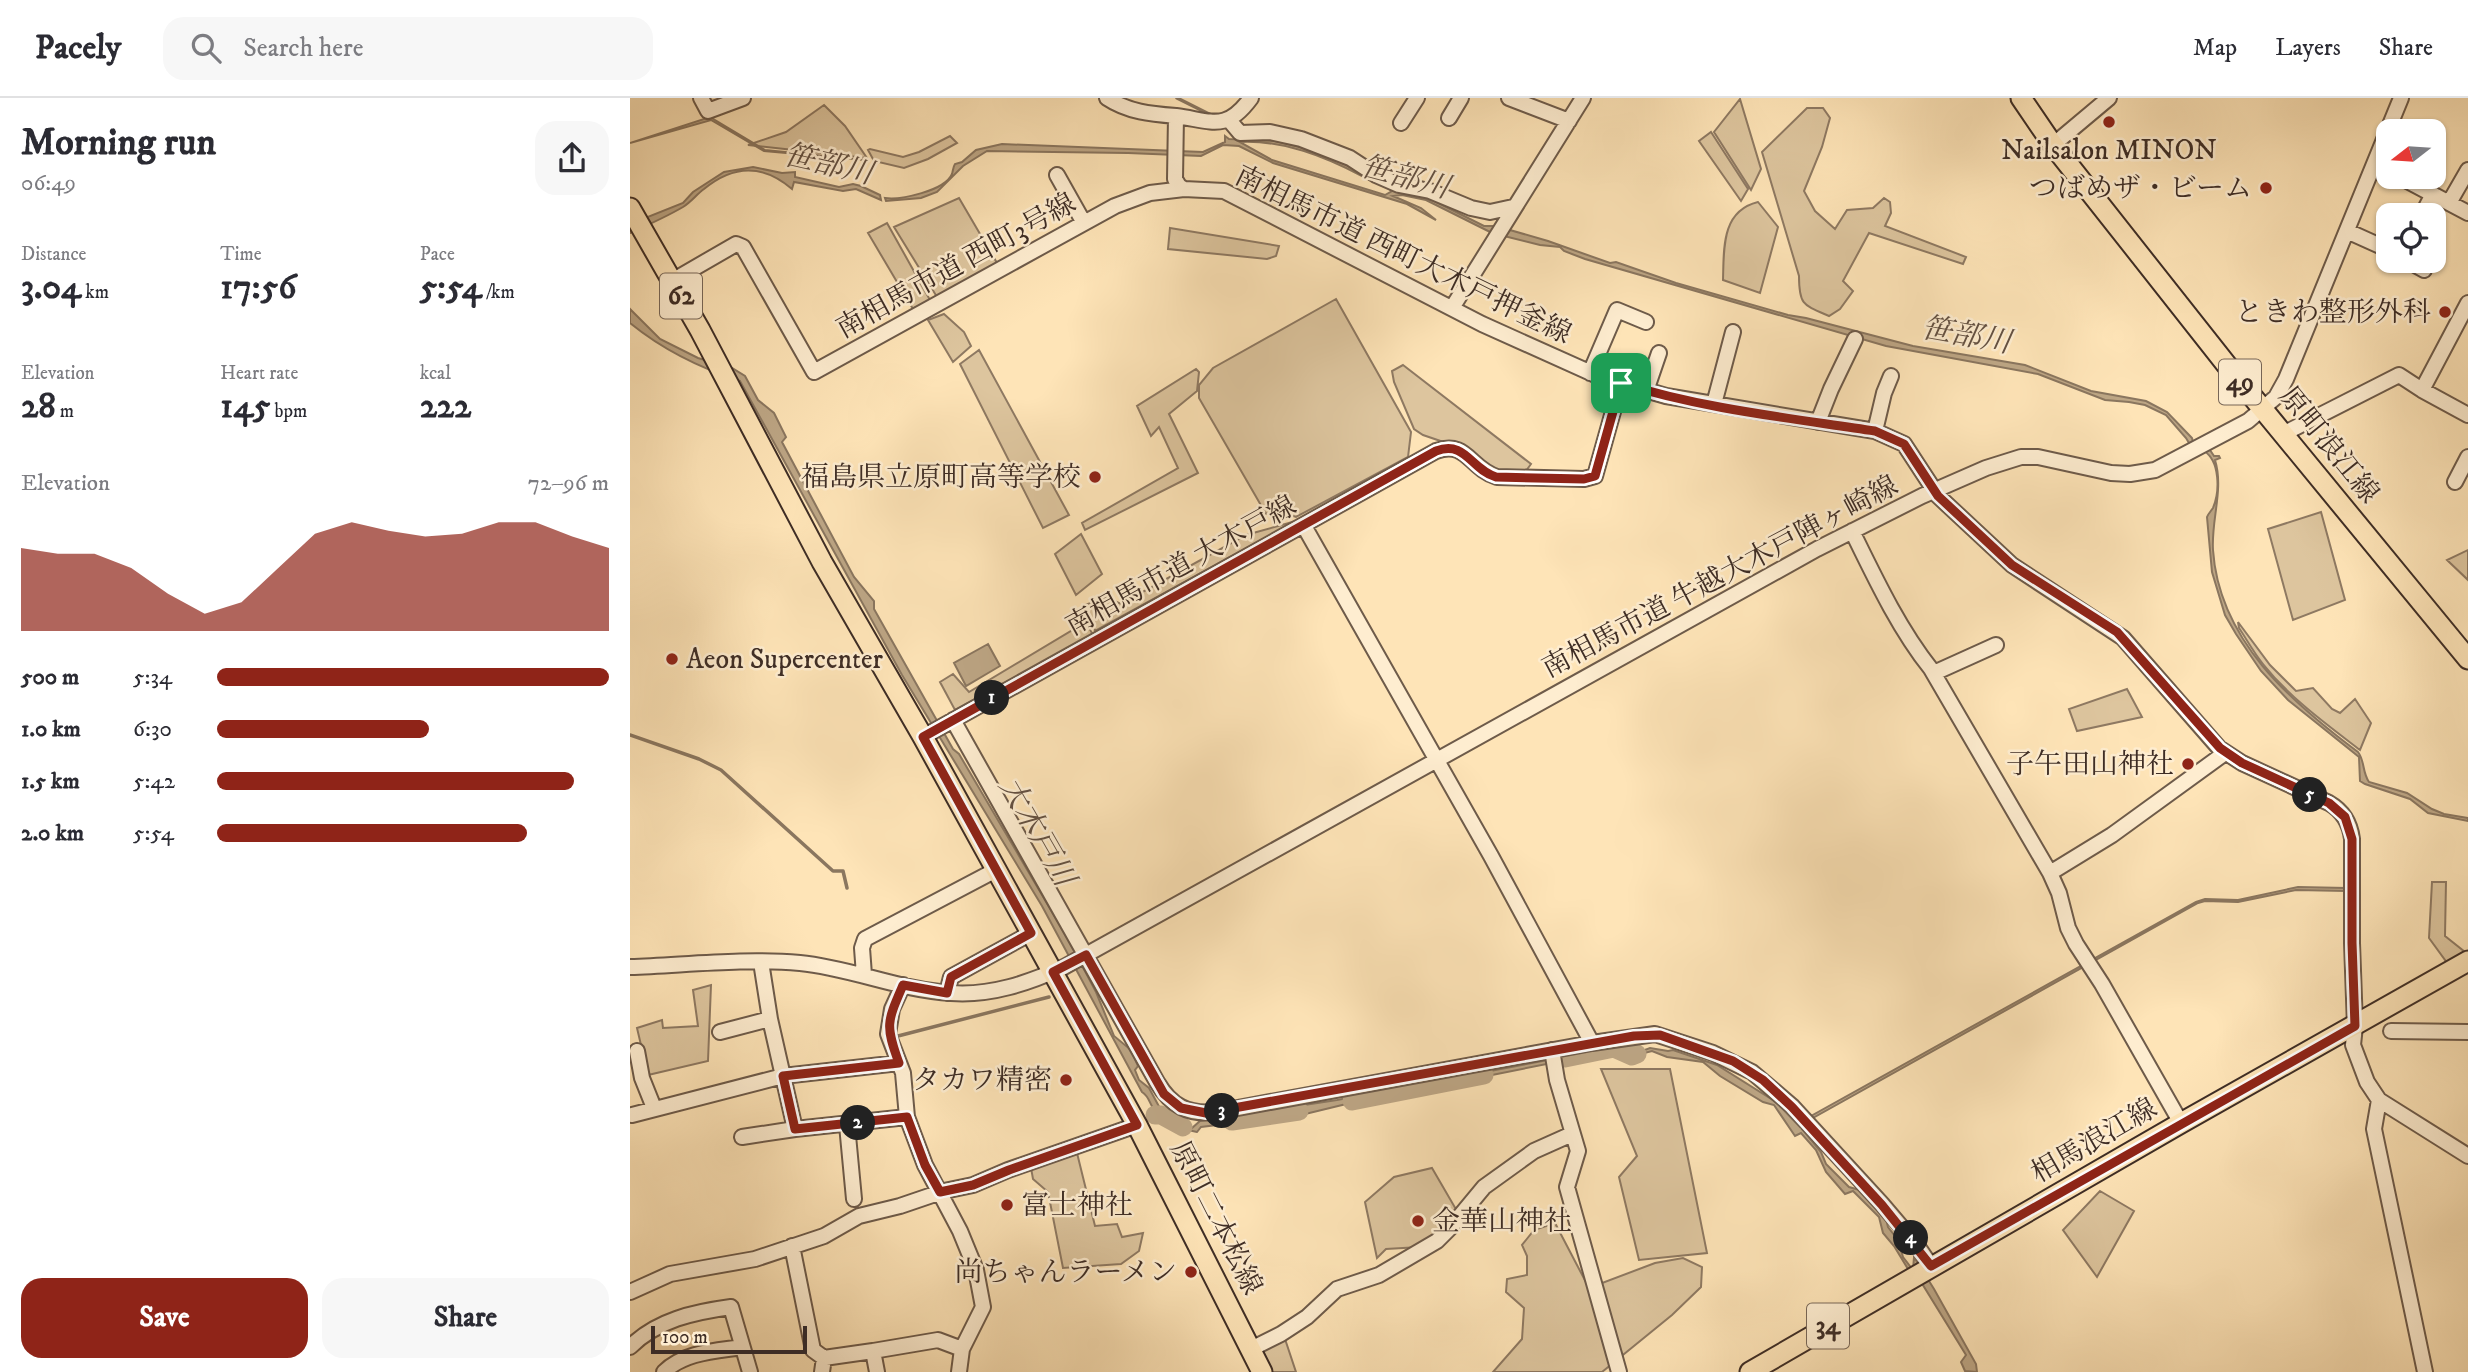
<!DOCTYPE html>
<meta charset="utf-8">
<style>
:root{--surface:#fff;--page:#f7f7f7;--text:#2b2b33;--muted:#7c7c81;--line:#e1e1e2;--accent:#8f2418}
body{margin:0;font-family:"IM FELL DW Pica","Noto Serif JP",serif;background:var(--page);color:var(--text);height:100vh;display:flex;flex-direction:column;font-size:26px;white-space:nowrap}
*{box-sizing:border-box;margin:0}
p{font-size:23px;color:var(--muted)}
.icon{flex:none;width:38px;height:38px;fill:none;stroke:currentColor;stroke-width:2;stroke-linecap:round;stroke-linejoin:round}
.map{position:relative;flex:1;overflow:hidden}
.panel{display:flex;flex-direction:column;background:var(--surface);width:630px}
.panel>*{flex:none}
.needle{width:46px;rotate:253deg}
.buttons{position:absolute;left:1746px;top:21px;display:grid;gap:14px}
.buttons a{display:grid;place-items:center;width:70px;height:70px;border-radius:14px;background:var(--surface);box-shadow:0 2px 5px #0004;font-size:35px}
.scale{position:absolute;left:21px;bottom:18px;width:156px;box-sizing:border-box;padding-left:7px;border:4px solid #3e2d25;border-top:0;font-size:19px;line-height:24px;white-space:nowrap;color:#3e2d25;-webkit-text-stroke:5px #feedd0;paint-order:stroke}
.pin{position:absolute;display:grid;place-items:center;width:60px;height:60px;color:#fff;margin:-30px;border-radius:14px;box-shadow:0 4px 10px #0006}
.km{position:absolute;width:35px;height:35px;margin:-18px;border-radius:50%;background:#222;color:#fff;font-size:19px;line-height:35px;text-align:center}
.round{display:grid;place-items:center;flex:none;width:74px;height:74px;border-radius:21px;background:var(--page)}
.summary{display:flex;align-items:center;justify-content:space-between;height:119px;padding:0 21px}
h1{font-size:38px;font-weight:800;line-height:52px}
.figures{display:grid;grid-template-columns:repeat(3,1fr);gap:10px;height:119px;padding:7px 21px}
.figures div{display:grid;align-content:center}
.figures b{font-size:35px;font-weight:800}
.figures small{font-size:19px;font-weight:400}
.figures p{font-size:19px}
.chart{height:196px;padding:14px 21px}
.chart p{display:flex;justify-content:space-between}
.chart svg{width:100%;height:126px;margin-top:7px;fill:var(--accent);opacity:.7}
.cta{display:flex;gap:14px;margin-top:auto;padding:14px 21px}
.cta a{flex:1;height:80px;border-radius:21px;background:var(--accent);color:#fff;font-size:28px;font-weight:800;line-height:80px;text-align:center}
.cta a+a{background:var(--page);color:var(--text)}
ul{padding:0 21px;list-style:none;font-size:23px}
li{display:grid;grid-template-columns:112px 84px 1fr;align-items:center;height:52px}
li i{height:18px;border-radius:9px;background:var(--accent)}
header{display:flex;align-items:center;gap:42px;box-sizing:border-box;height:98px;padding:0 35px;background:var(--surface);border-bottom:2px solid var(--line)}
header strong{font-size:33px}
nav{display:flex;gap:38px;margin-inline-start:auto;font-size:24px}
.search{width:490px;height:63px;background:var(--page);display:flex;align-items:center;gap:18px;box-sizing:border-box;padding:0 24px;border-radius:21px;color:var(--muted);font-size:26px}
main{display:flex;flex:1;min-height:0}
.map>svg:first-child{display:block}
.green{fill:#ddc59e;stroke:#8e7962;stroke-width:2}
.water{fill:#bda685;stroke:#8a765f;stroke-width:2;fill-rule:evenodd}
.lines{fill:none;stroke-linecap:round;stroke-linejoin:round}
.stream{stroke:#8a765f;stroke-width:3.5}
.river{stroke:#bda685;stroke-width:19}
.minor-casing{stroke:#6e5b4a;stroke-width:18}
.major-casing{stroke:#3e2d25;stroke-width:23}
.minor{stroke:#feedd0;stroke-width:14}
.major{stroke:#fee4b7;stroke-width:19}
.route-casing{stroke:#fff;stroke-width:14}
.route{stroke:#8f2418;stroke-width:9}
.poi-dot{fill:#8f2418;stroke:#feedd0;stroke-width:2.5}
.labels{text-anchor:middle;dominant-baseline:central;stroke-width:5;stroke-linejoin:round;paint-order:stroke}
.shield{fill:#feedd0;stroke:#786758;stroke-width:2}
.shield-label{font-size:26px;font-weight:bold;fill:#3e2d25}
.poi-label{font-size:28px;fill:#3e2d25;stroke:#feedd0;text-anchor:end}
.street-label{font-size:28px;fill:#3e2d25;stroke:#feedd0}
.water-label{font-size:30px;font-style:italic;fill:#645142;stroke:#feedd0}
</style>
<header>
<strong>Pacely</strong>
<div class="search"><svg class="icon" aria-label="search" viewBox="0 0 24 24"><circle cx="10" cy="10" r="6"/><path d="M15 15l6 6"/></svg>Search here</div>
<nav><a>Map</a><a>Layers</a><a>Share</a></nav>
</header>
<main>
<section class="panel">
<div class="summary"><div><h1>Morning run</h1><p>06:49</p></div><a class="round"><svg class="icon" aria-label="share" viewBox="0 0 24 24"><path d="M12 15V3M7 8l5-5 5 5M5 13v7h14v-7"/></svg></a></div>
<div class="figures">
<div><p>Distance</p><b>3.04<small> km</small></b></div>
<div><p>Time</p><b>17:56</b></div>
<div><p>Pace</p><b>5:54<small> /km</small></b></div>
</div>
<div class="figures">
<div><p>Elevation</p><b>28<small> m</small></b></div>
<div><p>Heart rate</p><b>145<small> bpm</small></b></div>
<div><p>kcal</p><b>222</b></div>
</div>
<div class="chart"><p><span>Elevation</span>72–96 m</p>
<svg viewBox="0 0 160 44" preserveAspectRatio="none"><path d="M0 44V15L10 17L20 17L30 22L40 31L50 38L60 34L70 22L80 10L90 6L100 9L110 11L120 10L130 6L140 6L150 11L160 15V44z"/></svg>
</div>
<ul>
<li><b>500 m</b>5:34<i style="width:100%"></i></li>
<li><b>1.0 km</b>6:30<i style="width:54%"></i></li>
<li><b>1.5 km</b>5:42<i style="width:91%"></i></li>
<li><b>2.0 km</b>5:54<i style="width:79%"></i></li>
</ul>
<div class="cta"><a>Save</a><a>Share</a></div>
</section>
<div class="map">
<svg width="1838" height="1274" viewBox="0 0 1838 1274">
<rect width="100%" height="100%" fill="#fee4b7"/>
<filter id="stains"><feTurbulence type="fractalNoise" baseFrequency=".00286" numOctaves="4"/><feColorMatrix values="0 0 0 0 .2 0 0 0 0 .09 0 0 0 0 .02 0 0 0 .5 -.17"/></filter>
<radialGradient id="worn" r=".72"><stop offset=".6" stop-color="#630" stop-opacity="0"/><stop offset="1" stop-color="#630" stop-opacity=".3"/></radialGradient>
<!-- green -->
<path class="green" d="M1110,1L1131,71L1121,92L1084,34Z
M194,7L215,28L237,60L118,47L156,34Z
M1177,10H1193L1200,20L1192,49L1174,93L1185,113L1205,131L1217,112L1243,110L1254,100L1260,104L1261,115L1255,128L1336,159L1333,166L1239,135L1213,183L1223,193L1210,211L1199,218C1173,207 1169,207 1169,178L1132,54Z
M1081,34L1118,91L1111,103L1069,43Z
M320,38L327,45L298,61L274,70L244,63L238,52L240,51L273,59L289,54Z
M329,100L367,165L307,199L264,129Z
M1128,104L1148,129L1130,195L1093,182C1094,151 1091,113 1128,104Z
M257,125L300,202L283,211L238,135Z
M540,130L649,148L646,158L637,161L538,151Z
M706,201L781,334L778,359L666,419L645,412L636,416L569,300V287L583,270Z
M314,216L334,234L341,248L323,264L298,222Z
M349,252L439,417L413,430L330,266Z
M773,267L901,366L893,377H868L831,350L793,337L784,331L764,284L762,273Z
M566,271L569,274L567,293L539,316L568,375L455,432L452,425L548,370L529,329L521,338L507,308Z
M1691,414L1715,502L1663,522L1638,431Z
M666,423L465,533L455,507L476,499L491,506L616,437Z
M451,436L472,476L446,497L425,456Z
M1838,452V482L1817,462Z
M456,524L463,537L325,612L310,584L323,576L339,594Z
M1608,524L1640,567L1666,593L1683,590L1702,611L1710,615L1725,601L1741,625L1730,652C1696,626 1660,600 1633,566C1624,555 1617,542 1609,530Z
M1497,591L1512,619L1447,633L1439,611Z
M1802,784H1816L1815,838L1835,854L1818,866L1799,840Z
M81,887L78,963L18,977L7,930L32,922L33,930L68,928L63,892Z
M971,971H1040L1077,1155L1009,1162L989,1079L1007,1058Z
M447,1055L465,1128L487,1126L492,1139L513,1135L509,1153L491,1166L433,1170L418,1094L403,1081L401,1070Z
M802,1070L827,1113L790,1149L756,1151L747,1160L735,1104L764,1079Z
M1470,1093L1504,1113L1467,1179L1433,1132Z
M925,1125L959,1190L1025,1165L1053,1160L1072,1169L1071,1189L1042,1217L972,1274H863L892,1241L894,1210L876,1194L877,1181L897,1177V1158L892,1147L904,1132Z
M654,1238L666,1274H639L629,1253Z"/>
<!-- water -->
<path class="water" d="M80,19L135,52L235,62L134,53L81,22L0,45Z
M595,38L599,41L645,43L670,49L715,66L744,82L804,103L854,128H866L918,143L980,165L986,164L1046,185L1158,217L1176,220L1283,248L1395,267L1461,293L1516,303L1537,314L1562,340L1563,344L1578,349L1584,358H1589L1590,360L1585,362C1594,391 1581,422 1583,452C1589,542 1661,604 1728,654C1735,663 1732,674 1739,684L1777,695L1802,711L1814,716L1838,720V723L1798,715L1780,701L1735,686L1730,683L1729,659L1658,602L1631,573L1606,536L1595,517L1582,474L1577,419C1578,416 1581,413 1583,410C1590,393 1590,363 1574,353C1569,350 1562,349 1557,348L1559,345L1556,340L1536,317L1515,307L1499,304L1475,302L1408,276L1256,248L955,161L934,153L930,149L910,147L862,135L796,102L772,97L763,98L791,110L806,122L777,106L643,65L609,48L593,47L571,58L498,55L357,53L333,68L307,94L291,100L256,103L255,100C270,102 315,93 322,76C323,73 323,69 325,66L332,64L346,52L372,46L573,54L595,44ZM610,44C654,42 694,58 732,78C742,83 754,86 762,93L755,97L642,62Z
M123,69L152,75L165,74V79L209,89L223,86L231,88L250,97L251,102L226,91L213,93L164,84L162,91C133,66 103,67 74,91C67,96 61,104 53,109C36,119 18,127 0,135V126L53,105L63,94L94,74Z
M0,211L30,241L68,260L102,270L115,278L128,302L144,315L156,339L152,344L224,479L244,503V511L323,651L329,656L438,841L466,894L484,938L501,952L508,968L505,972L509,982L519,990L532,1014L562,1030L570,1023L707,1002L987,949L1004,956L1020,950L1038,953L1043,952L1087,967L1146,1004L1170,1029L1181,1018L1566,804L1575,801L1608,802L1668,789L1716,790V793L1666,792L1608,804L1575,803L1568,805L1183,1020L1172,1031L1191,1054L1196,1066L1219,1089L1233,1093L1256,1121L1258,1129L1268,1142L1273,1159L1283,1172L1284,1159L1304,1191L1346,1266L1347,1274L1335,1273L1331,1264L1336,1257L1291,1184L1281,1176L1264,1148L1253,1135L1249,1119L1223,1093L1215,1096L1196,1074L1186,1052L1171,1035L1165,1038L1144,1007L1133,1004L1090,978L1073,964L1037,959L1022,953L1003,958L987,952L852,979L803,985L760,999L754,994L745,999L663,1019L631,1016L620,1023L571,1029L567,1034C551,1031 536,1025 525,1013C519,1006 520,999 512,994L412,808L272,577L110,283C70,270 33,252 0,225Z
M358,546L370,568L336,588L324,565Z"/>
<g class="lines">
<!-- stream -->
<path class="stream" d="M547,0L583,18
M0,637L69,661L91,672L203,773H213L217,790
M268,938L419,899"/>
<!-- river -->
<path class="river" d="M935,960L984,950L1002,958L1007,956
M722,1003L854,977
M525,1017H531L553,1029
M602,1023L669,1013"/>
<defs>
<path id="minor" d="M71,0L78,13L113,0
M477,0C498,14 521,16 546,18
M879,0L939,23
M819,20L831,0
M599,22L610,35L640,34L671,41L720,60L746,77L769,87L800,93L841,110L860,114L883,109
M771,25L787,0
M1423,47L1479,0
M427,77L454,125
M1770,79L1838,115
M554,91L594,93L852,226L970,279L1036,298L1245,333L1274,346L1308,398L1382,467L1493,540L1589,650L1612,665L1699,705C1713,713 1720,725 1722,741V845L1725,928L1723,947L1737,984L1749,1002L1744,1031L1795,1274
M1819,105L1838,72
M1792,117L1803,96
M1717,133L1759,152
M1778,163L1794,172
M42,183L106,146L113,149L184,274L485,108L520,95L554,91L549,88L545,81L546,18C583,23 596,34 621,0
M1838,205L1792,292L1838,317
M822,210L953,0
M960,275L987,212L1016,224
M1016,293L1029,255
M1084,306L1103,234
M1188,324L1201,291L1225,241
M1245,333L1254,295L1261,278
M1653,336L1769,277L1792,292
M1825,384L1838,359
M674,428L861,758L962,945
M1222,433C1245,480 1269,531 1301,571L1420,775L1429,795L1438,830L1446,846L1472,886L1551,1025
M1304,575L1366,547
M323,622L527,984C541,1008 558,1017 586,1014L962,945L1025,936L1083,955L1122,974L1162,1008L1252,1106L1286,1146L1301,1168
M293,639L806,353C837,342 839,370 867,379L954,381L965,378L991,285
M1420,775L1482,737L1595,655
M131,864L140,921L165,1031L277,1019L273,975L258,936L262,911L273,887
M0,869C56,867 114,860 170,865C221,870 270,892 321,895C361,898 398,885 434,869L1187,451L1292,398L1356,370L1391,359H1408L1481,375L1500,376L1525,372L1618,323L1646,299L1656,281L1771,0
M234,877L232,850L235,841L366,772
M317,895L321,879L401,835
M1761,933L1838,934
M90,934L140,921
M922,952L927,982L948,1053L937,1089L989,1274
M7,953L12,980L24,1010
M1749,1002L1838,1058
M2,1017L153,978L269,965
M277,1019L295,1067L330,1133L346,1172L353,1209L332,1251
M217,1027L224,1101
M112,1039L165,1031
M162,1148L183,1252L194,1260L243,1253L247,1274
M0,1194L40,1176L125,1161L194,1138L229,1118L270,1108L314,1093L343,1087L378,1072L507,1027
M0,1249C27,1222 64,1214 101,1209L120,1274
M621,1251L651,1236L677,1219L707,1191L749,1177L807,1143L820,1130L854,1089L904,1053L942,1036
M243,1253L308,1242L332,1251L329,1274
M34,1274C54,1254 86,1253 112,1249
M192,1274L194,1260"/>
<path id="major" d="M1391,0L1423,47L1603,275L1838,561
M0,110L70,232L192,464L293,639L507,1027L632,1274
M1120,1274L1551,1025L1838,863"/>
</defs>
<!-- minor casing -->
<use href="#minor" class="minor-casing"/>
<!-- major casing -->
<use href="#major" class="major-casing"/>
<!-- minor -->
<use href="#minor" class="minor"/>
<!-- major -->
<use href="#major" class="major"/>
</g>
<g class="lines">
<defs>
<path id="route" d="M991,285C1073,311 1160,320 1245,333L1274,346L1308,398L1382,467L1487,534L1590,650L1612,665L1699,705L1715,719L1722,741V845L1725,928L1301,1168L1252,1107L1162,1009L1133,982L1103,963L1030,937L1004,938L576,1015L551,1010L534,996L456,857L423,874L507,1027L379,1072L343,1087L310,1094L295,1067L277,1019L165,1031L153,978L269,965C255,927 257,924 273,887L317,895L321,879L401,835L293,639L806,353C836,342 840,371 866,379L954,381L965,378Z"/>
</defs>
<!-- route casing -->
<use href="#route" class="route-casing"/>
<!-- route -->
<use href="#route" class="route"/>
</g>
<!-- markers -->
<g class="poi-dot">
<circle cx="1479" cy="24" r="7"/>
<circle cx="1636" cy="90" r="7"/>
<circle cx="1815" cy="214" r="7"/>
<circle cx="465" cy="379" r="7"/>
<circle cx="42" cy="561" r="7"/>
<circle cx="1558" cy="666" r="7"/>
<circle cx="436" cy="982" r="7"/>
<circle cx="377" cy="1107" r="7"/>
<circle cx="788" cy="1123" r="7"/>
<circle cx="561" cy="1174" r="7"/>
</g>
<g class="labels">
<!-- shield labels -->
<g class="shield">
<rect x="30" y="175.5" width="42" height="45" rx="5"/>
<rect x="1589" y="261.5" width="42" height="45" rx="5"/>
<rect x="1177" y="1205.5" width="42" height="45" rx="5"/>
</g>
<g class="shield-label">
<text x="51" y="198">62</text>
<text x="1610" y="284">49</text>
<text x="1198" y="1228">34</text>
</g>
<!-- poi labels -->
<g class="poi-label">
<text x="1479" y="52" text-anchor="middle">Nailsalon MINON</text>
<text x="1622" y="90">つばめザ・ビーム</text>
<text x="1801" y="214">ときわ整形外科</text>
<text x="451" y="379">福島県立原町高等学校</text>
<text x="56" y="561" text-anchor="start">Aeon Supercenter</text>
<text x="1544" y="666">子午田山神社</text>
<text x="422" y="982">タカワ精密</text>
<text x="391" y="1107" text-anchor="start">富士神社</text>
<text x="802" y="1123" text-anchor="start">金華山神社</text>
<text x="547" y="1174">尚ちゃんラーメン</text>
</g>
<!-- street labels -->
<g class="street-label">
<text transform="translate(773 157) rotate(26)">南相馬市道 西町大木戸押釜線</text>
<text transform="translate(326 168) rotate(-29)">南相馬市道 西町3号線</text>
<text transform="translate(1699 347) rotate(51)">原町浪江線</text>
<text transform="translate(551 468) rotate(-29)">南相馬市道 大木戸線</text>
<text transform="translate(1090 479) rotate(-28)">南相馬市道 牛越大木戸陣ヶ崎線</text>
<text transform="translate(1464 1043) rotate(-30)">相馬浪江線</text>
<text transform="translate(586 1120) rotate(63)">原町二本松線</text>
</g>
<!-- water labels -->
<g class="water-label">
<text transform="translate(198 67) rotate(13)">笹部川</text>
<text transform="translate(775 80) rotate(15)">笹部川</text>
<text transform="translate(1336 238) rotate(10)">笹部川</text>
<text transform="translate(406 734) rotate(60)">大木戸川</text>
</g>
</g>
<rect width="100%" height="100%" filter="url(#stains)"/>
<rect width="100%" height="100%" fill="url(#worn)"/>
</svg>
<div class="buttons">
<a><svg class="needle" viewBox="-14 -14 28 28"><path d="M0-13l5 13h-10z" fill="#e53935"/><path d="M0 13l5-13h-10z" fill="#7c7c81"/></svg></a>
<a><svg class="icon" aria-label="locate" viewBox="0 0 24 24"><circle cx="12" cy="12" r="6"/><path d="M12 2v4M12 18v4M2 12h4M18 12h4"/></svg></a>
</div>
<div class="scale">100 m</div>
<div class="pin" style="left:991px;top:285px;background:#1e9e55"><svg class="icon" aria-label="arrive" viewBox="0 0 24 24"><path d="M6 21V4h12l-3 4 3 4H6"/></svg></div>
<b class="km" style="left:362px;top:600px">1</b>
<b class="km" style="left:228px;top:1025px">2</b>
<b class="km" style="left:592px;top:1013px">3</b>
<b class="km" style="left:1281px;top:1140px">4</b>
<b class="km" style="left:1680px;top:697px">5</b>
</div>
</main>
